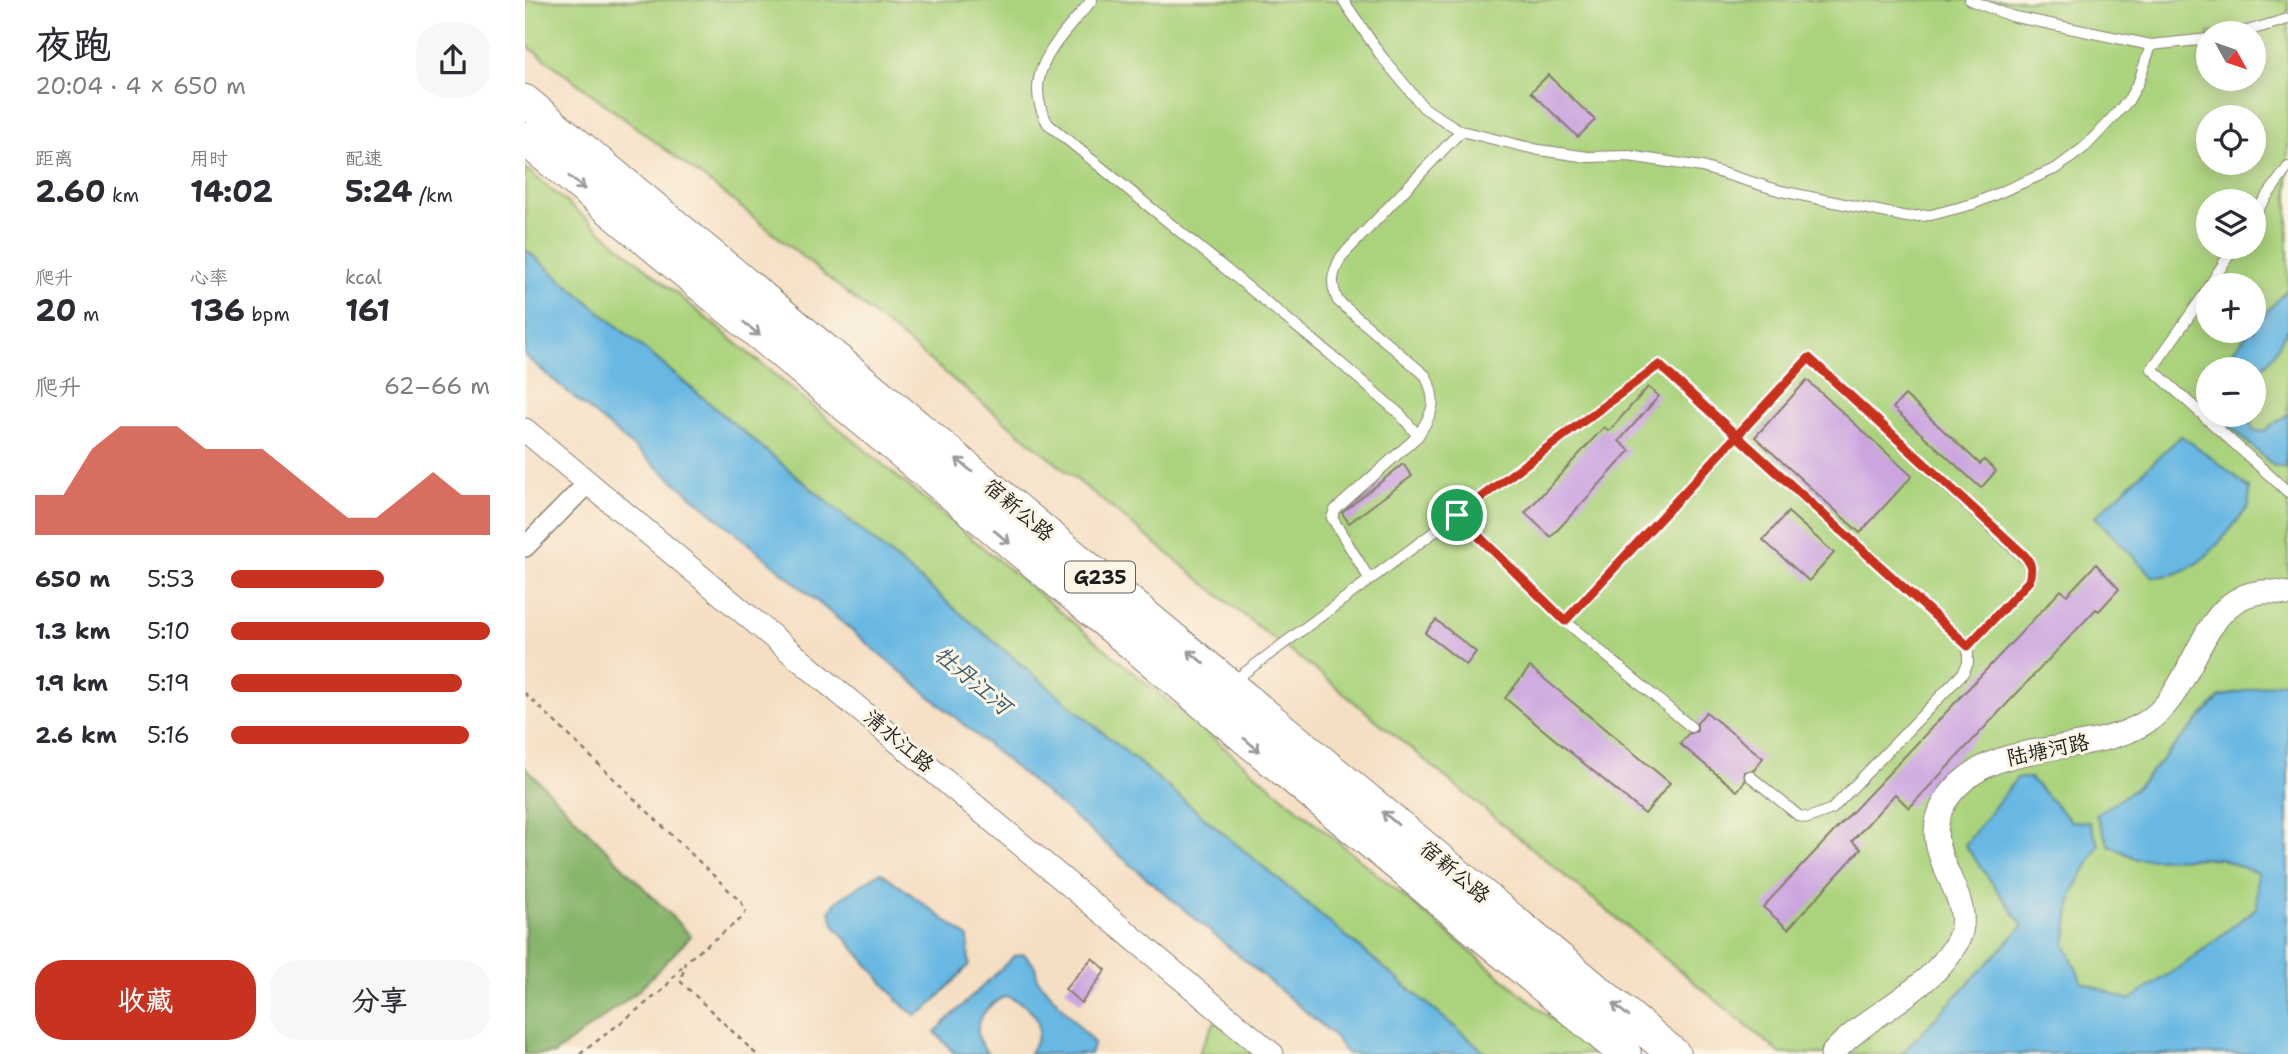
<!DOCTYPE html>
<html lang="zh">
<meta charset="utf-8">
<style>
:root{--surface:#fff;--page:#f7f7f7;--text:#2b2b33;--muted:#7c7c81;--accent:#c8321e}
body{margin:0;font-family:"Shantell Sans","LXGW WenKai TC",sans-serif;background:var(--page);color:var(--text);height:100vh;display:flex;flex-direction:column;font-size:26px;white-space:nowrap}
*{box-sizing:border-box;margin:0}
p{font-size:23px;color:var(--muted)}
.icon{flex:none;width:38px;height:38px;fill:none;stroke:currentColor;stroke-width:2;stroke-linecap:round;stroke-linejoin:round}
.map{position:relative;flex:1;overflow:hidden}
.sheet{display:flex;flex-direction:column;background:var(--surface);width:525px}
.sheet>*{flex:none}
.needle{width:46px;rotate:130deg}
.controls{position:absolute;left:1671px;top:21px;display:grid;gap:14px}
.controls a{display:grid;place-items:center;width:70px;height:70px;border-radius:50%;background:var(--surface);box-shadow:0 4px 18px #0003;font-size:35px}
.pin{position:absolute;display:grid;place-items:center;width:60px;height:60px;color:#fff;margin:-30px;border:4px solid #fff;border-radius:50%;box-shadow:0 2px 7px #0007}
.round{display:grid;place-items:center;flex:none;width:74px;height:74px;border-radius:28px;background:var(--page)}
.overview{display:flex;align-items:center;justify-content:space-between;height:119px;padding:0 35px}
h1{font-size:38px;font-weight:700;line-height:52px}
.figures{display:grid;grid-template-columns:repeat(3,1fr);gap:10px;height:119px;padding:7px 35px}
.figures div{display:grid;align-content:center}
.figures b{font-size:30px;font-weight:700}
.figures small{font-size:19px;font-weight:400}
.figures p{font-size:19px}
.chart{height:196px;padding:14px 35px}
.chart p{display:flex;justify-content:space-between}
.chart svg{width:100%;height:126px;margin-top:7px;fill:var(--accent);opacity:.7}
.button{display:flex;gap:14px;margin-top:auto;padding:14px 35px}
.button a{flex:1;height:80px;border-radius:28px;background:var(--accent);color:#fff;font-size:28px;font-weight:700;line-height:80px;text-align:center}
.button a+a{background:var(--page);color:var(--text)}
ul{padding:0 35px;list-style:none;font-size:23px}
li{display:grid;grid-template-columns:112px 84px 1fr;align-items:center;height:52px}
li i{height:18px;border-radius:9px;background:var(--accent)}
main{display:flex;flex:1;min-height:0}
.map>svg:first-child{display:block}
.green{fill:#abd37d;stroke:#64784c;stroke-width:2;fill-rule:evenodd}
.forest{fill:#88b56c;stroke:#526844;stroke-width:2}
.water{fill:#68b8e3;stroke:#426a80;stroke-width:2}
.building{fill:#cba4e0}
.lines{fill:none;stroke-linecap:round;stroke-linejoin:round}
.service-casing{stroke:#887e70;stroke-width:12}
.minor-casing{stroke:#887e70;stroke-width:22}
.tertiary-casing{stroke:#887e70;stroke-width:25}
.trunk-casing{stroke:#887e70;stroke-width:34}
.path{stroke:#887e70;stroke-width:2.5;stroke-dasharray:5 5;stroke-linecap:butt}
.service{stroke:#fff;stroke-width:10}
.minor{stroke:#fff;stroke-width:19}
.tertiary{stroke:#fff;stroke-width:23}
.trunk{stroke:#fff;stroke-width:32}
.oneway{stroke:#999}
.route-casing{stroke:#fff;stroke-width:14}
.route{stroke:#c8321e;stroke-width:9}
.labels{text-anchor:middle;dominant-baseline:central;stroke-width:6;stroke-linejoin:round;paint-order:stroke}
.shield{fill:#fcf5e5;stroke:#5f5d58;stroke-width:2}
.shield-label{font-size:19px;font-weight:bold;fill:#1c1c1c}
.street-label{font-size:21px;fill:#1c1c1c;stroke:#fcf5e5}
.water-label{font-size:23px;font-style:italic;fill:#3a5a6c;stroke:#fcf5e5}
</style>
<main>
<section class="sheet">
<div class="overview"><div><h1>夜跑</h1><p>20:04 · 4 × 650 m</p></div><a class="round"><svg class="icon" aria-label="share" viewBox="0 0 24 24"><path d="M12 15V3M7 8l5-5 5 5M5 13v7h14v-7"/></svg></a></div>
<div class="figures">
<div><p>距离</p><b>2.60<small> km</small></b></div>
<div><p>用时</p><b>14:02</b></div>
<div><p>配速</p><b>5:24<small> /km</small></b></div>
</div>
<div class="figures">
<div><p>爬升</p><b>20<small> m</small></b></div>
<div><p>心率</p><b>136<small> bpm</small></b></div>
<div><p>kcal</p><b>161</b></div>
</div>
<div class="chart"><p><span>爬升</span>62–66 m</p>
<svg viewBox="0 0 160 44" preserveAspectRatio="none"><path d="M0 44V30L10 30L20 14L30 6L40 6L50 6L60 14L70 14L80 14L90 22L100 30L110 38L120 38L130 30L140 22L150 30L160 30V44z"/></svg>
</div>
<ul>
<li><b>650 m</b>5:53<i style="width:59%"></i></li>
<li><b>1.3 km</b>5:10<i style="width:100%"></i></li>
<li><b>1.9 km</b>5:19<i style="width:89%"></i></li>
<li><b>2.6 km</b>5:16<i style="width:92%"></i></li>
</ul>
<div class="button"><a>收藏</a><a>分享</a></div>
</section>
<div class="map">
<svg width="1763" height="1054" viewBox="0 0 1763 1054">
<rect width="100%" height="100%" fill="#fcf5e5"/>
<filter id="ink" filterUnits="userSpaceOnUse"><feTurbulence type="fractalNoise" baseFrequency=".0143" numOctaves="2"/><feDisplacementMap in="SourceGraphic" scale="14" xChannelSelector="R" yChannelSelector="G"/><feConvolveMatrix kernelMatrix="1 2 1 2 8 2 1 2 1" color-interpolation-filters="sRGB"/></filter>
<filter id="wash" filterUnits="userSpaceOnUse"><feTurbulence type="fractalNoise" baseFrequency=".00686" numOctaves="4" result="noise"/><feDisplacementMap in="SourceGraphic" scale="28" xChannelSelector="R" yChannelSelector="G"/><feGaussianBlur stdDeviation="1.57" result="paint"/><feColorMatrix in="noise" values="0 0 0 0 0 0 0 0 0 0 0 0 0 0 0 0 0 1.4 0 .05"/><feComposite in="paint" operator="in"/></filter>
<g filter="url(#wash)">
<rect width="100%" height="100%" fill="#f5dfc4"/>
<!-- green -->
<path class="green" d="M0,0H1763V1054H1256L788,668L742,634L201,195L0,44ZM1684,33H1729V79H1684ZM1684,117H1729V163H1684ZM1684,201H1729V247H1684ZM1684,285H1729V331H1684ZM1684,369H1729V415H1684Z
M0,168L1069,1054H962L0,249Z
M690,1021L730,1054H673Z"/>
<!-- forest -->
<path class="forest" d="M0,767L166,936L113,991L29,1054H0Z"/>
<!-- water -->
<path class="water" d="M0,249L962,1054H822L806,1033L0,356Z
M1763,288V328L1746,359L1729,376V369H1692L1725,331H1729V326Z
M1763,414L1761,469L1748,465L1692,415H1724L1729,431H1739Z
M1656,436C1681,452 1701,469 1724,488V506C1698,538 1672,580 1627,576L1570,517Z
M1763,680V1054H1376L1498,926L1440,845L1492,778H1505L1546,821L1564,822L1574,845L1548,892L1540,944L1557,982L1604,1000L1661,963L1732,907V873L1694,858L1611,859L1584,845L1571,815L1611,788L1695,697Z
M356,872L443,937L444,965L402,1009L391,1015L379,1007L310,926L305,911L312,901Z
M499,954L510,966L513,980L569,1043L565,1054H504C524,1026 511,1007 481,996C456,1008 441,1030 464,1054H430L410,1032L489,956Z"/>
<g id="blocks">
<!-- building -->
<path class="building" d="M1023,75L1070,120L1053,137L1006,92Z
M1282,380L1387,476L1335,533L1230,437Z
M1123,387L1134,396L1094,441L1105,451L1026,537L1000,513L1079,427L1084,431Z
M1380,395L1455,464L1459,460L1471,471L1456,488L1368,408Z
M878,464L887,476L824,523L817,513Z
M1263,512L1309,553L1284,581L1238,540Z
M1571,564L1594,589L1574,611L1571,609L1384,808L1370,794L1327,841L1336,849L1263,929L1238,907L1536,590L1542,595Z
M911,620L951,652L941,665L900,633Z
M1005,667L1145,783L1120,814L980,698Z
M1181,712L1238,758L1229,770L1219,772L1220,781L1212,791L1155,744L1163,734L1172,731V723Z
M567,958L581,970L556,1003L540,989Z"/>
</g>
</g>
<g filter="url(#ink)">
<use href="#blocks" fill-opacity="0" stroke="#887e70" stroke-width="2"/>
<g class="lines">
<defs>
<path id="service" d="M567,0C536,38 493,73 523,124L805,354L876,415L893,436L810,510L807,518L845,580
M818,0L857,57L899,108L936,131L1014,150L1063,157L1104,156L1177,167L1256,191L1382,217L1406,215L1448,204L1532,168L1561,146L1603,101L1614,81L1626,45
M1445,0L1486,16L1626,45L1684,39
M1715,33L1763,19
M1729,214L1763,167
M1685,285L1709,247
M1684,288L1627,369L1763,492
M893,436C908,411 913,404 901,376L813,301C805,283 807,274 816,257L936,131
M932,515L1040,621L1284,358L1506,564L1504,581L1443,646
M1040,621L1166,727
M707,682L1134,365L1443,646V663L1438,673L1307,809L1283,818L1274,816L1225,776"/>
<path id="minor" d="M0,547L63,483"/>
<path id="tertiary" d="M0,430L747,1054
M1307,1054C1344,1012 1405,992 1432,942C1458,892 1379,850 1427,792C1474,736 1558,758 1618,724C1679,690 1671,574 1763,594"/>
<path id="trunk" d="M0,101L1149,1054
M0,139L1100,1054"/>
</defs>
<!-- service casing -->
<use href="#service" class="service-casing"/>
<!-- minor casing -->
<use href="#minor" class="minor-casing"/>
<!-- tertiary casing -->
<use href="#tertiary" class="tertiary-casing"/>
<!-- trunk casing -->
<use href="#trunk" class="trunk-casing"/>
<!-- path -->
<path class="path" d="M0,693L216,902L221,911L217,918L160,962L156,982L231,1054
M55,1054L138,990L158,965"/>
<!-- service -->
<use href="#service" class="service"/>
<!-- minor -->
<use href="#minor" class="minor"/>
<!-- tertiary -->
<use href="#tertiary" class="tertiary"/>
<!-- trunk -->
<use href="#trunk" class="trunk"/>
</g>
<!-- one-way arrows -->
<defs><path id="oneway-shaft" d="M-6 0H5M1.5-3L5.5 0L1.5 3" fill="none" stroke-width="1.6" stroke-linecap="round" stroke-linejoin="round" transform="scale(1.75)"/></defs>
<g class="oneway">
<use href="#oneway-shaft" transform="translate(52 183) rotate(40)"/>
<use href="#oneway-shaft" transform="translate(227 329) rotate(40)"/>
<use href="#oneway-shaft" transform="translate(439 465) rotate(-140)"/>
<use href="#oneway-shaft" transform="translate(477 537) rotate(40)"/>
<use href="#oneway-shaft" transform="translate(671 657) rotate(-140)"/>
<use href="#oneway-shaft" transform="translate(727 745) rotate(40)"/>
<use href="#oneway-shaft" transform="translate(865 818) rotate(-140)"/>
<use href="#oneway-shaft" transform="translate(1096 1010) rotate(-140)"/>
</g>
</g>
<g class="lines" filter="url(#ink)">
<defs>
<path id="route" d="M932,515L1040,621L1284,358L1498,554C1507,563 1507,569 1504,581L1443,646L1134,365L932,515"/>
</defs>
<!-- route casing -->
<use href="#route" class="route-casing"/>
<!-- route -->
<use href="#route" class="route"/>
</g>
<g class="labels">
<!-- shield labels -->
<rect class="shield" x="540" y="561.5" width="70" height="31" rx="5"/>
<g class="shield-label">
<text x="575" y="577">G235</text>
</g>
<!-- street labels -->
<g class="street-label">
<text transform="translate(494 510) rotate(40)">宿新公路</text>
<text transform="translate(374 741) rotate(40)">清水江路</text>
<text transform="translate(1523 750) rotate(-12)">陆塘河路</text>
<text transform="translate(930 872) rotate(40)">宿新公路</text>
</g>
<!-- water labels -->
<g class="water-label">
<text transform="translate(448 680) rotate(40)">牡丹江河</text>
</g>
</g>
</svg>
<div class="controls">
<a><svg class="needle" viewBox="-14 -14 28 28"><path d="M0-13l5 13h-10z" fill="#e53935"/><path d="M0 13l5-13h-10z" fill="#7c7c81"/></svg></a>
<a><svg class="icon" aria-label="locate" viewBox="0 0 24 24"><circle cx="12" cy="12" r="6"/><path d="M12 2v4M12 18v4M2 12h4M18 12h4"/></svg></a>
<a><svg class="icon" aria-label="layers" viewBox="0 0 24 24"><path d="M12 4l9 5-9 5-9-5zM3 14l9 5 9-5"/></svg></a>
<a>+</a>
<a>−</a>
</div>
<div class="pin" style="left:932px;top:515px;background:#1e9e55"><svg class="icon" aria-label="arrive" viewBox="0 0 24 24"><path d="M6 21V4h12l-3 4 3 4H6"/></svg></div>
</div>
</main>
